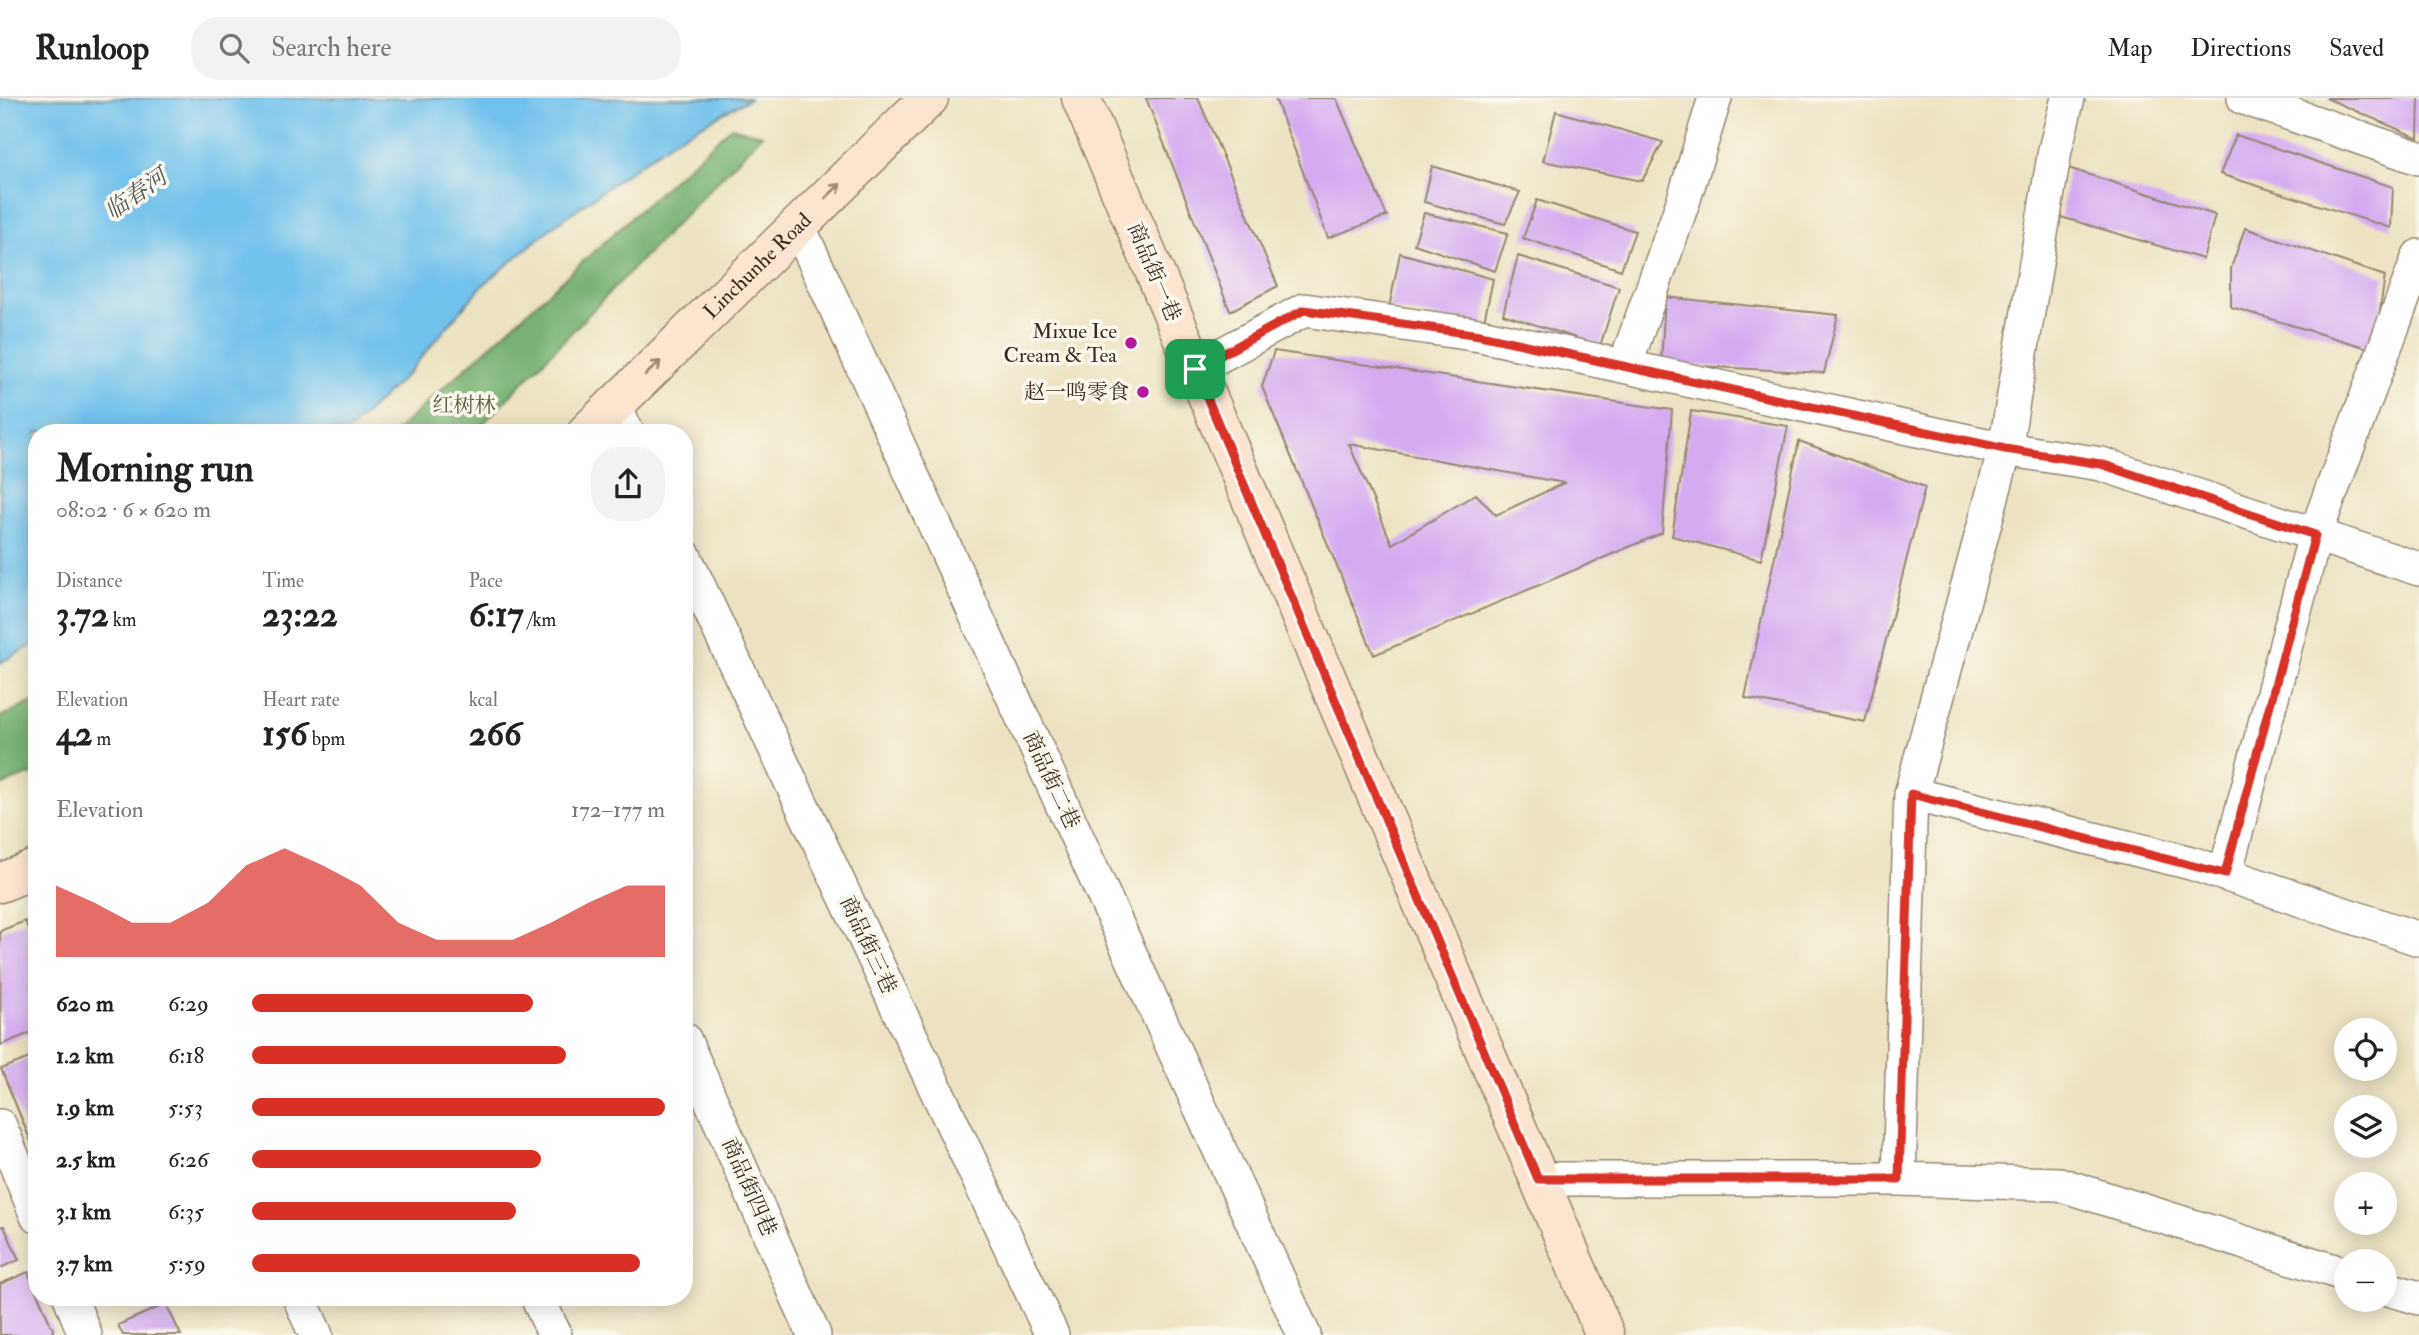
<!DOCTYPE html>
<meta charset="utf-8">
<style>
:root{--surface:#fff;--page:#f2f2f2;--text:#222;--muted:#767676;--line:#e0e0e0;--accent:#d93025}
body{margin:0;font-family:"IM FELL Double Pica","Noto Serif SC",serif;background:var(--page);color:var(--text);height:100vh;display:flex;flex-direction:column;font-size:26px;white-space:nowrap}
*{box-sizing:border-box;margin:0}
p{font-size:23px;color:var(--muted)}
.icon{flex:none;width:38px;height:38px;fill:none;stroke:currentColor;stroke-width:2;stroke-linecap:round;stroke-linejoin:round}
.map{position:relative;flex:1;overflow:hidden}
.drawer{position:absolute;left:28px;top:326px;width:665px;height:882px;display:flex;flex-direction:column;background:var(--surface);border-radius:28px;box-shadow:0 4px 18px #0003}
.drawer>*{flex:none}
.buttons{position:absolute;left:2334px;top:920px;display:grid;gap:14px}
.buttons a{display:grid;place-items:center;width:63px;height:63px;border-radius:50%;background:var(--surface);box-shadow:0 4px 18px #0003;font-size:35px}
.pin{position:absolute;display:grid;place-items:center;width:60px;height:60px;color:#fff;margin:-30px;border-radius:14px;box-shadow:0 4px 10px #0006}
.round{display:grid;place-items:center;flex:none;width:74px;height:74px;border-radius:28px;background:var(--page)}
.head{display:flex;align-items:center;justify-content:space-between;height:119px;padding:0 28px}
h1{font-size:38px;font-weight:800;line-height:52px}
.figures{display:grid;grid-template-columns:repeat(3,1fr);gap:10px;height:119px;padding:7px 28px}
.figures div{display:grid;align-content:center}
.figures b{font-size:35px;font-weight:800}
.figures small{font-size:19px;font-weight:400}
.figures p{font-size:19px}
.chart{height:196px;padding:14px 28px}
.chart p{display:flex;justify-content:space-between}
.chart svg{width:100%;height:126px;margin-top:7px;fill:var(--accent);opacity:.7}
ul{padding:0 28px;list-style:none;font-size:23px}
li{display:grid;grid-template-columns:112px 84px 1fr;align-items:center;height:52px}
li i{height:18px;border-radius:9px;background:var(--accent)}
header{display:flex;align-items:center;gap:42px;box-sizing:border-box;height:98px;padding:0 35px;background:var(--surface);border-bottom:2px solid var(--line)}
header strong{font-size:33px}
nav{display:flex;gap:38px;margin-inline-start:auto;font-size:24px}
.search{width:490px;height:63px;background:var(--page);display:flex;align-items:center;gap:18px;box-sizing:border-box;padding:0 24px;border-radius:28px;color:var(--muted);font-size:26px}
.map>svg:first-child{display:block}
.forest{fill:#78b373;stroke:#5a6e48;stroke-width:2}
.water{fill:#70c1ec;stroke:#567685;stroke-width:2}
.building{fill:#d4abf1;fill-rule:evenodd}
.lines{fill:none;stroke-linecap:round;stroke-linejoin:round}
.street-casing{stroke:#948670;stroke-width:36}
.secondary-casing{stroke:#948670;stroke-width:41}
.street{stroke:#fff;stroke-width:33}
.secondary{stroke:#fce5d0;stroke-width:38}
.oneway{stroke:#9c8877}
.route-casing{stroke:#fff;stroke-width:14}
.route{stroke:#d93025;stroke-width:9}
.poi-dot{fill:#b5179e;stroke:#fbf7ec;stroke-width:2.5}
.labels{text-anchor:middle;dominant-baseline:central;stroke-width:7;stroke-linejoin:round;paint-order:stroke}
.street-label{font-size:21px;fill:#3b2a1e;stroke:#fbf7ec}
.poi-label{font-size:21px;fill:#3b2a1e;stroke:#fbf7ec;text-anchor:end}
.park-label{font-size:21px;fill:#565c3d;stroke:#fbf7ec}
.water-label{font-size:23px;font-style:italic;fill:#4b575c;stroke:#fbf7ec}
</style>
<header>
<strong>Runloop</strong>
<div class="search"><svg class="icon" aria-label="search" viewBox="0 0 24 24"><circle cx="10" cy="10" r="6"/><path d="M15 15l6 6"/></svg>Search here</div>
<nav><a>Map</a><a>Directions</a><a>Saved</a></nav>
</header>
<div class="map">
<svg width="2419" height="1237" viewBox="0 0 2419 1237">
<rect width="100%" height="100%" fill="#fbf7ec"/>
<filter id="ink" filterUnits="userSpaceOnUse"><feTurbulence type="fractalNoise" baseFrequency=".0143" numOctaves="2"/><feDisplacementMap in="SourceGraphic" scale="14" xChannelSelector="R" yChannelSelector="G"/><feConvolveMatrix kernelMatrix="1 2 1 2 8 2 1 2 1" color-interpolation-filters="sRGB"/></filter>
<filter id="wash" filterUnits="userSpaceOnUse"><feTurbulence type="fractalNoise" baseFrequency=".00686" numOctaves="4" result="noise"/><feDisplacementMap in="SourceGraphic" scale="28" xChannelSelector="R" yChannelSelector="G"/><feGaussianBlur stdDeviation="1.57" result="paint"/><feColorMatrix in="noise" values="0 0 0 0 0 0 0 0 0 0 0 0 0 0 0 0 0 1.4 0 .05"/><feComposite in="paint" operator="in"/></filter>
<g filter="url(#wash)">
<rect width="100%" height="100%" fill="#ede3c2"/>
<!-- forest -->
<path class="forest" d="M731,29L762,37L475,334H395Z
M37,602V674L0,688V619Z"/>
<!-- water -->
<path class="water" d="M0,0H751L672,43L552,129L481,189L408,275L347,334H37V545L0,565Z"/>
<g id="blocks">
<!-- building -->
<path class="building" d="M1146,0H1198L1278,188L1230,213Z
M1275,0H1336L1387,118L1328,140Z
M2326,0H2419L2418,40Z
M1556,13L1663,44L1642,83L1543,63Z
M2236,37L2393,89L2391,130L2220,76Z
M1432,68L1520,94L1505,126L1424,104Z
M2068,70L2215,117L2203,161L2061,119Z
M1537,102L1635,133L1621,172L1523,140Z
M1424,115L1508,135L1495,173L1414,146Z
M2245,130L2385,178L2374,252L2231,209V170Z
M1400,155L1493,181L1483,228L1389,210Z
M1518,158L1619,189L1600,248L1503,216Z
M1665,199L1838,217L1824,275L1661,266Z
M1274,253L1672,312L1662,435L1374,557L1262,289ZM1349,346L1564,385L1496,417L1476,396L1392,446Z
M1691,313L1788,328L1761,462L1672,438Z
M1799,343L1925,389L1865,624L1745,600Z
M25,823L37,852V932L1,947L0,833Z
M37,957V1058L1,971Z
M4,1128L19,1162L0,1170V1129Z
M28,1174L54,1234L47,1237H0V1186Z
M166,1206L181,1237H123L118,1227Z"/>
</g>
</g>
<g filter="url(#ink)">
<use href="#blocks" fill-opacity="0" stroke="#948670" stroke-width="2"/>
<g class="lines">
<defs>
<path id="street" d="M2244,0L2419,60
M798,127L1304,1237
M1625,268L1684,101L1715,0
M1195,271L1304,212L1480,237L2005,351L2101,366L2419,471
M614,307L627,334
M684,457L1052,1237
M1911,696L2191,765L2419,841
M2225,776L2315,437L2419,158
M684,941L814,1237
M0,1028L37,1118
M1538,1081H1899L2059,1086L2347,1177
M1899,1081L1911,696L2005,351L2055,52L2068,0
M2385,1190L2419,1200
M70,1199L85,1237
M299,1199L316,1237
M537,1199L555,1237"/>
<g id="secondary">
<path d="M1081,0L1605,1237"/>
<path id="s1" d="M587,334L929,0"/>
<path d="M0,785L37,770"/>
</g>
</defs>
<!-- street casing -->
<use href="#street" class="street-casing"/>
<!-- secondary casing -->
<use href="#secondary" class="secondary-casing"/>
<!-- street -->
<use href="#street" class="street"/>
<!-- secondary -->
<use href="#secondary" class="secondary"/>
</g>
<!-- one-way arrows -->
<defs><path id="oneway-shaft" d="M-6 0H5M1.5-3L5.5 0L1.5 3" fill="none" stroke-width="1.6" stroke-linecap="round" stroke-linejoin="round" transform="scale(1.75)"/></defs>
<g class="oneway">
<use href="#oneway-shaft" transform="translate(833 93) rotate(-44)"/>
<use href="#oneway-shaft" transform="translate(653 270) rotate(-44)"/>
</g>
</g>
<g class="lines" filter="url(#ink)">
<defs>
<path id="route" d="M1304,212L1480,237L2005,351L2101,366L2315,437L2225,776L1911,696L1899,1081H1538L1195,271Z"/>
</defs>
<!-- route casing -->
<use href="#route" class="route-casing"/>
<!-- route -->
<use href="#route" class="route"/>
</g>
<!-- markers -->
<g class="poi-dot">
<circle cx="1131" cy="245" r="7"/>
<circle cx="1143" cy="294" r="7"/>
</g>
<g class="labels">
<!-- street labels -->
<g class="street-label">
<text stroke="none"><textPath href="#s1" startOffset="238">Linchunhe Road</textPath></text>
<text transform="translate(1154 174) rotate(67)">商品街一巷</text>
<text transform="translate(1051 682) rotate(65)">商品街二巷</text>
<text transform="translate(868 847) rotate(65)">商品街三巷</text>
<text transform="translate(749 1089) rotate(66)">商品街四巷</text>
</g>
<!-- poi labels -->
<g class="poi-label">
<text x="1117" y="233">Mixue Ice<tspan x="1117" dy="24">Cream &amp; Tea</tspan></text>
<text x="1129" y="294">赵一鸣零食</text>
</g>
<!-- park labels -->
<g class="park-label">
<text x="464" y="307">红树林</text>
</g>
<!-- water labels -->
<g class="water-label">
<text transform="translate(136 96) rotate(-35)">临春河</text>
</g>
</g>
</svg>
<div class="buttons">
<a><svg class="icon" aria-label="locate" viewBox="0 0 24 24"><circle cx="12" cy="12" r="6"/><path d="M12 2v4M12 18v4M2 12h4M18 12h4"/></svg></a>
<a><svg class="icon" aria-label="layers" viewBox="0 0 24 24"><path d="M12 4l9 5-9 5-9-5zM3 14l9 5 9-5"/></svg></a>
<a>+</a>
<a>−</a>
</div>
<div class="pin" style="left:1195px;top:271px;background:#1e9e55"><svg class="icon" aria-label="arrive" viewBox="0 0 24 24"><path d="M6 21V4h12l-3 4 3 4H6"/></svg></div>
<section class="drawer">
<div class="head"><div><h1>Morning run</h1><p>08:02 · 6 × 620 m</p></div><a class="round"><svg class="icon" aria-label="share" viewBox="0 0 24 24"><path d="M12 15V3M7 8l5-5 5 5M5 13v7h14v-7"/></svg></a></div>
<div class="figures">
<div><p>Distance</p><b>3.72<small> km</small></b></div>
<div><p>Time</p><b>23:22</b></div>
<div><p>Pace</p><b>6:17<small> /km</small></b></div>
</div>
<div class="figures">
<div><p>Elevation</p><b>42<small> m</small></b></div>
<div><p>Heart rate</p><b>156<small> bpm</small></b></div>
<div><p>kcal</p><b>266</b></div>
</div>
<div class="chart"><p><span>Elevation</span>172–177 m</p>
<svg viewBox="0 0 160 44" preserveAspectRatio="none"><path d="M0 44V19L10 25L20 32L30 32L40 25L50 12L60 6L70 12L80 19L90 32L100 38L110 38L120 38L130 32L140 25L150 19L160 19V44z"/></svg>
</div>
<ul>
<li><b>620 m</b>6:29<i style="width:68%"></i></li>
<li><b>1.2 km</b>6:18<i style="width:76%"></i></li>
<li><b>1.9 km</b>5:53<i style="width:100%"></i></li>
<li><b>2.5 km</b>6:26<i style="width:70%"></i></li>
<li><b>3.1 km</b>6:35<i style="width:64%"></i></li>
<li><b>3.7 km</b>5:59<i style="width:94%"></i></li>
</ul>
</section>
</div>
